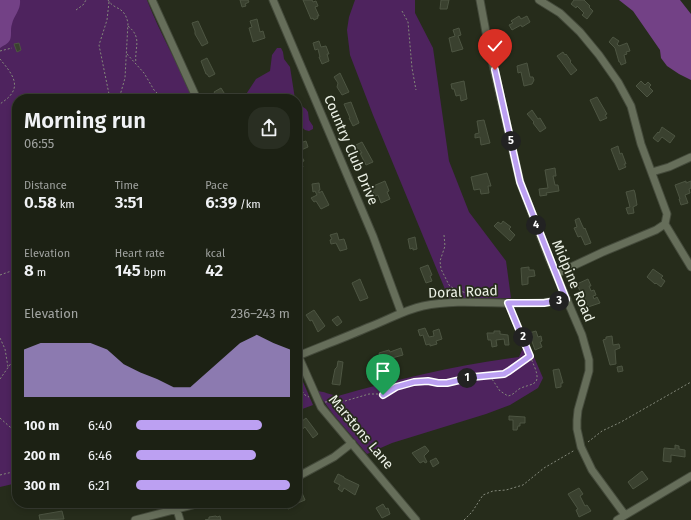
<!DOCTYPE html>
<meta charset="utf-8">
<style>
:root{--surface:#1c2114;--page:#292e22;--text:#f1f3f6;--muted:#a0a3a0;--line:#3a3e34;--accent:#bca0f2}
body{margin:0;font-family:"Fira Sans",sans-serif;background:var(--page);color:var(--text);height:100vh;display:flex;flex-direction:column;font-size:15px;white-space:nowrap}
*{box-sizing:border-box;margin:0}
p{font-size:13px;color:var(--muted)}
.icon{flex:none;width:22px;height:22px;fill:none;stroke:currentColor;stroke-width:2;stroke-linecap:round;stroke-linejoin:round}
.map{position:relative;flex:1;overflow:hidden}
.details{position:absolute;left:12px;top:94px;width:290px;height:414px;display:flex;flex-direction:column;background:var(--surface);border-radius:16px;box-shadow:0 2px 6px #0003,0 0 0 1px var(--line)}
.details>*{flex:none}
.pin{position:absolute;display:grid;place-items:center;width:34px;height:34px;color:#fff;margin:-41px -17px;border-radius:50% 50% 50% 0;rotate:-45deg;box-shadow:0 0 4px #0007}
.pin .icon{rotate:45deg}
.km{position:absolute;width:20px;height:20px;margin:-10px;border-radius:50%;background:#222;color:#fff;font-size:11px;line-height:20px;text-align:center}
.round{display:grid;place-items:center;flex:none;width:42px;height:42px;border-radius:16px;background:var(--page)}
.headline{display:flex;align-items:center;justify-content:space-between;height:68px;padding:0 12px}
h1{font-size:22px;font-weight:600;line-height:30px}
.figures{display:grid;grid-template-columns:repeat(3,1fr);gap:6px;height:68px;padding:4px 12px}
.figures div{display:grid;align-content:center}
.figures b{font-size:17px;font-weight:600}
.figures small{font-size:11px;font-weight:400}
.figures p{font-size:11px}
.chart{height:112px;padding:8px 12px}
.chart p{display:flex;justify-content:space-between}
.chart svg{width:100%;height:72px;margin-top:4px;fill:var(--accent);opacity:.7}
ul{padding:0 12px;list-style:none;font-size:13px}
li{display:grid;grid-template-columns:64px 48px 1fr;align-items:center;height:30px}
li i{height:10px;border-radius:5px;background:var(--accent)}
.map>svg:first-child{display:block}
.green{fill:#4e235e}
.water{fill:#734186}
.building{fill:#3a412f;stroke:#4d5542}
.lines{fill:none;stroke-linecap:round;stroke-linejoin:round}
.street-casing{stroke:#444a3b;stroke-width:9}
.path{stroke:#83887a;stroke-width:1;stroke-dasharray:2 2;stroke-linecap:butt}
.street{stroke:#666e5a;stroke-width:7}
.route-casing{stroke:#fff;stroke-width:8}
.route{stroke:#bca0f2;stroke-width:5}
.labels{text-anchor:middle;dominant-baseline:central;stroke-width:3.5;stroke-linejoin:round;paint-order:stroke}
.street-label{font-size:14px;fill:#ecf1e6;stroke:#262c1b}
</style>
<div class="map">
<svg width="691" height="520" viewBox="0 0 691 520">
<rect width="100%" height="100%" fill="#262c1b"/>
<!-- green -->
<path class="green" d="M0,0H147C160,34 179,65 193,99H17V483L0,487Z
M355,0H415V13L433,48L449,161L469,212L506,261L511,298L449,299L373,115L350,55L347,30L349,17Z
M277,48H281L283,52L284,59L290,67L295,99H243L256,79L270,71L272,55Z
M297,103L306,109L308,112L309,120L313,126V129L309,131L305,130L297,123Z
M507,310H514L543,378L538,388L510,405L486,414L392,443L367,454L333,414L316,391C324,391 330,395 338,396C397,379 457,365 519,357L523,348Z
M297,368L313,405L297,411Z"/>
<!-- water -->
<path class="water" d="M0,0H20C21,10 14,15 12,24C10,29 12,35 10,40C8,44 4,45 0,48Z
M619,0H680L691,14V80L679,74L667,66L661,58L660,50L633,11Z"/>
<!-- building -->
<path class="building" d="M240,0H248L249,2L245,4L246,6L242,7Z
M303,0H312L313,2L316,1L318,6L315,7L319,16H317L318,18L314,20L313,18L311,19Z
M441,0H449L447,9H440Z
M574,0H584L590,6L589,7L593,11L587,19L582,15L584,13L577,6L576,8L571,4Z
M519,16L521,19L527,16L530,22L522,27L521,25L512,30L509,25L513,23L511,21Z
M257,19L260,32L263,31L265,38L253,42L249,28L252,27L250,21Z
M198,21L208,43L202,46L195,34V31L192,23Z
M459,28L461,35L458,36L463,49L452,52L449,38L455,36L453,30Z
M613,37L619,41L617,44L619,46L627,43L629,48L630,51L626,52L627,54L624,55L626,63L621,65L620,62H619L615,48L609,42Z
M319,41L321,47L326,46L329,54H327L329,61L322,64L319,57H320L318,49L315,50L313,43Z
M19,43L21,50L17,52L14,44Z
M563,52L565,55L566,54L571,61L570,62L577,70L571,75L557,56Z
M207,58L215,74L209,77L207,74H206L201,61Z
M527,63L530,77H533L534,80L532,84L524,86L521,72L518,73L517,66Z
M340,73L349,92L342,95L337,87L338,83L334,77Z
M464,81L467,99L461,101L460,95L456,96L454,89H452L451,84Z
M641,81L645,85L648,82L651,85L649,87L653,91L647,97L636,86Z
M221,88L226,96H225L227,99H218L214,92Z
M597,97L607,114L605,115L607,118L600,121L590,100Z
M351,102L359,123L353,126L349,118H350L344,104Z
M532,110L538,119L540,118L546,128L540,132L533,123L534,122L527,114Z
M484,120L490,143L481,145L480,137L475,138V134L479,133L477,121Z
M662,127L675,136L670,143L662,137L658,142L653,138L658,132L659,133Z
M306,141L308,147L299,151L304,161L301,162L303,167L297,170V144Z
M362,142L373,162L366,165L360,153H362L360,150L359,151L356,145Z
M618,146L620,154L622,153L626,164H624L626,167L619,170L611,149Z
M555,168L556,176H553L555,185H558L559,191L546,193L547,195L540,196L539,189L548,188L545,170Z
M487,173L491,186H488L489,193L481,194L480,189L474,190L471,177Z
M385,181L389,191L387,192L390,199L381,203L378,195L375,196L371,187Z
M686,181V183L691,181V188L689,189L690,193L685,195L688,203L681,205L679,199H680L675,185Z
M319,183L320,190H319V193L322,191L329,205L321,209L316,201L314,202L311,198L317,195L315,191L313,192L312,184Z
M634,190L635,193L637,205L633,207L634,213L628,214L626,208L630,207L626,192Z
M579,218L582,225L584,229L585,228L591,243L585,245L581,236L578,237L574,228L577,227L575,220Z
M503,221L511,227L509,229L515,235L510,241L494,226L498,222L501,224Z
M337,233L339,240L344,239L346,245L347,249L340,251L336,243L331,244L330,240L332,239L330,235Z
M415,237L417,249L413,250V248L410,249L408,239Z
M428,265L432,275L430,276L432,281L426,283L420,268Z
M529,267V270H534L535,276L528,277V284L522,285L521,268Z
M653,269L663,276L661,278L665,281L661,287L656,283L655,284L647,277Z
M360,279L368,298L360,301L352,283Z
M588,279L591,286H589L591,291L594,290L596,295L593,296L594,299L597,297L600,303L588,307L582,290L580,291L577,284Z
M314,310L325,326L318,332L312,320L310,321L306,315Z
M338,316L342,322L337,326L332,320Z
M425,328L429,337L434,336L433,331L439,329L442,339L436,341L437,344L430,346V344L426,345L423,335L420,336L418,330Z
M494,331H500V334L508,335L509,345H505L504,339L496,340L497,346L492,347L491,340H488L487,333H494Z
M536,331L538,337L541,336L542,341L540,342L542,347L535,350L529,333Z
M612,336L613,345L619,344L620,348L615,350L616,364L610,365L603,340L606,339V337Z
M401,348L403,355L381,361L379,353L389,350L390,352Z
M338,361L343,362L340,385L332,384L335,369L337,367Z
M622,366L623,371L618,372L617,367Z
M559,369L563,383H561V387L556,388L553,370Z
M509,416L525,417V423H520V426H518L517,430H513V420H509Z
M306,418L318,434L313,438L305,427L301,430L297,425Z
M675,445L679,446V449L685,450V457L671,455V462L663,461L664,448L675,449Z
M425,446L429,451L424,456L427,462L425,463L424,461L420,463L412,453Z
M436,458L439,463L433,467L430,461Z
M642,471L648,479L633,489L628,482Z
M338,474L344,477V478L359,485L355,495L344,488L342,492L338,489L340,485L334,482Z
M579,488L583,494L580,496L585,506L587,505L591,511L579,517L576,510L578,509L568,494Z
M302,493L305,500L293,505V507L288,509L286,504L297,503V495Z
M383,504L386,509L388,508L390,514L382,518L376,508Z
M62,511L64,519L40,520L39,515Z
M216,516L217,517L220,516L221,520H205L209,519V517Z"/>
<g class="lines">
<defs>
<path id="street" d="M152,0L197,99
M273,0L373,236L401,312
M480,0L488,43L520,182L549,258L582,335L589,360V371L578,410L577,420V429L581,447L592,470L625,515
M539,0L560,13L580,32L599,55L618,82L631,106L641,144L667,214L665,224L656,230L603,252L556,274
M652,172L669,167L691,157
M665,224L691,267
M297,353L321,407L416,520
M298,356C322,346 346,337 369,327C388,320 404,310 423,306C470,296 519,310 567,299
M297,477L334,457L352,443
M177,510L180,520
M135,520L200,503
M617,520L691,476"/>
</defs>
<!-- street casing -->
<use href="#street" class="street-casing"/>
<!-- path -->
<path class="path" d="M108,0C115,11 124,5 128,23L125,78L119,99
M109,2L107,20L99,45L110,99
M76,10L83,5L86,0
M402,11L408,22L412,68L416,90
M128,26C143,38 134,48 136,63
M0,51L12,48
M127,54L144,73L154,90L163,99
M0,59C7,68 20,81 12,93C9,98 4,101 0,104
M444,235L445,246L440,261L441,269L449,285L453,288L466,293L469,296
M0,275L17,269
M0,338L5,349L8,367
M490,376L500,391L508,396C513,395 515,392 519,389C530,383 542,387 535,368L511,310
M0,379L14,359
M297,385L305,395L309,397
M325,402L345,401L369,394H386L396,387L415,382L428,381L447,383L473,377L500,375L509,371L530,356
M0,418L10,427L17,430
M588,442L602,431L621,422L691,382
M0,475L17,471
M464,520L472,512L483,495L493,491L506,490L523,485L544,468L575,450"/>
<!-- street -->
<use href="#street" class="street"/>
</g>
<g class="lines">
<defs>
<path id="route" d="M383,395L396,387L414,382L428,381L438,383H447L473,377L504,374L509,371L530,356L508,303H544L566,299L520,182L495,70"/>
</defs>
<!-- route casing -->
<use href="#route" class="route-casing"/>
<!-- route -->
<use href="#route" class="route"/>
</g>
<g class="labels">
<!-- street labels -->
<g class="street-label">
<text transform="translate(351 150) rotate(67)">Country Club Drive</text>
<text transform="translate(573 281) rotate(67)">Midpine Road</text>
<text transform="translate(463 292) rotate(-2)">Doral Road</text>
<text transform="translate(361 432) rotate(50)">Marstons Lane</text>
</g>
</g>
</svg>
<div class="pin" style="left:383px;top:395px;background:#1e9e55"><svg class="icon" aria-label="arrive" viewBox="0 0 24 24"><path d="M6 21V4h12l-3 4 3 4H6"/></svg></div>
<div class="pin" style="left:495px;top:70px;background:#d93025"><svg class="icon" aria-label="check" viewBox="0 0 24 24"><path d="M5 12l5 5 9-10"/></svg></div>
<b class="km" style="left:467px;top:378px">1</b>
<b class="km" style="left:523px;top:337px">2</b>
<b class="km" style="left:559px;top:301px">3</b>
<b class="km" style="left:536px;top:225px">4</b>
<b class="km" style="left:511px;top:141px">5</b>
<section class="details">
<div class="headline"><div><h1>Morning run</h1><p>06:55</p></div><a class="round"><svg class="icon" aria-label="share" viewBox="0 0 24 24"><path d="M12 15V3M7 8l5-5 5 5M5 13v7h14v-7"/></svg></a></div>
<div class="figures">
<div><p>Distance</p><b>0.58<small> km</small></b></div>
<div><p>Time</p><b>3:51</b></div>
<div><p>Pace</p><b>6:39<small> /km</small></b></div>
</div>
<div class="figures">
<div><p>Elevation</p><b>8<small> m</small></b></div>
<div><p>Heart rate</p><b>145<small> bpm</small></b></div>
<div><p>kcal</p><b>42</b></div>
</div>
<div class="chart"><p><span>Elevation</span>236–243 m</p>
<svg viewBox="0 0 160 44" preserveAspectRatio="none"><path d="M0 44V15L10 11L20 11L30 11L40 11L50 15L60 24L70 29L80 33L90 38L100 38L110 29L120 20L130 11L140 6L150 11L160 15V44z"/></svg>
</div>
<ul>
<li><b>100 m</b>6:40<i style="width:82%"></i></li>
<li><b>200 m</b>6:46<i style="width:78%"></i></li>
<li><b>300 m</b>6:21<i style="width:100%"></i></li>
</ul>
</section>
</div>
